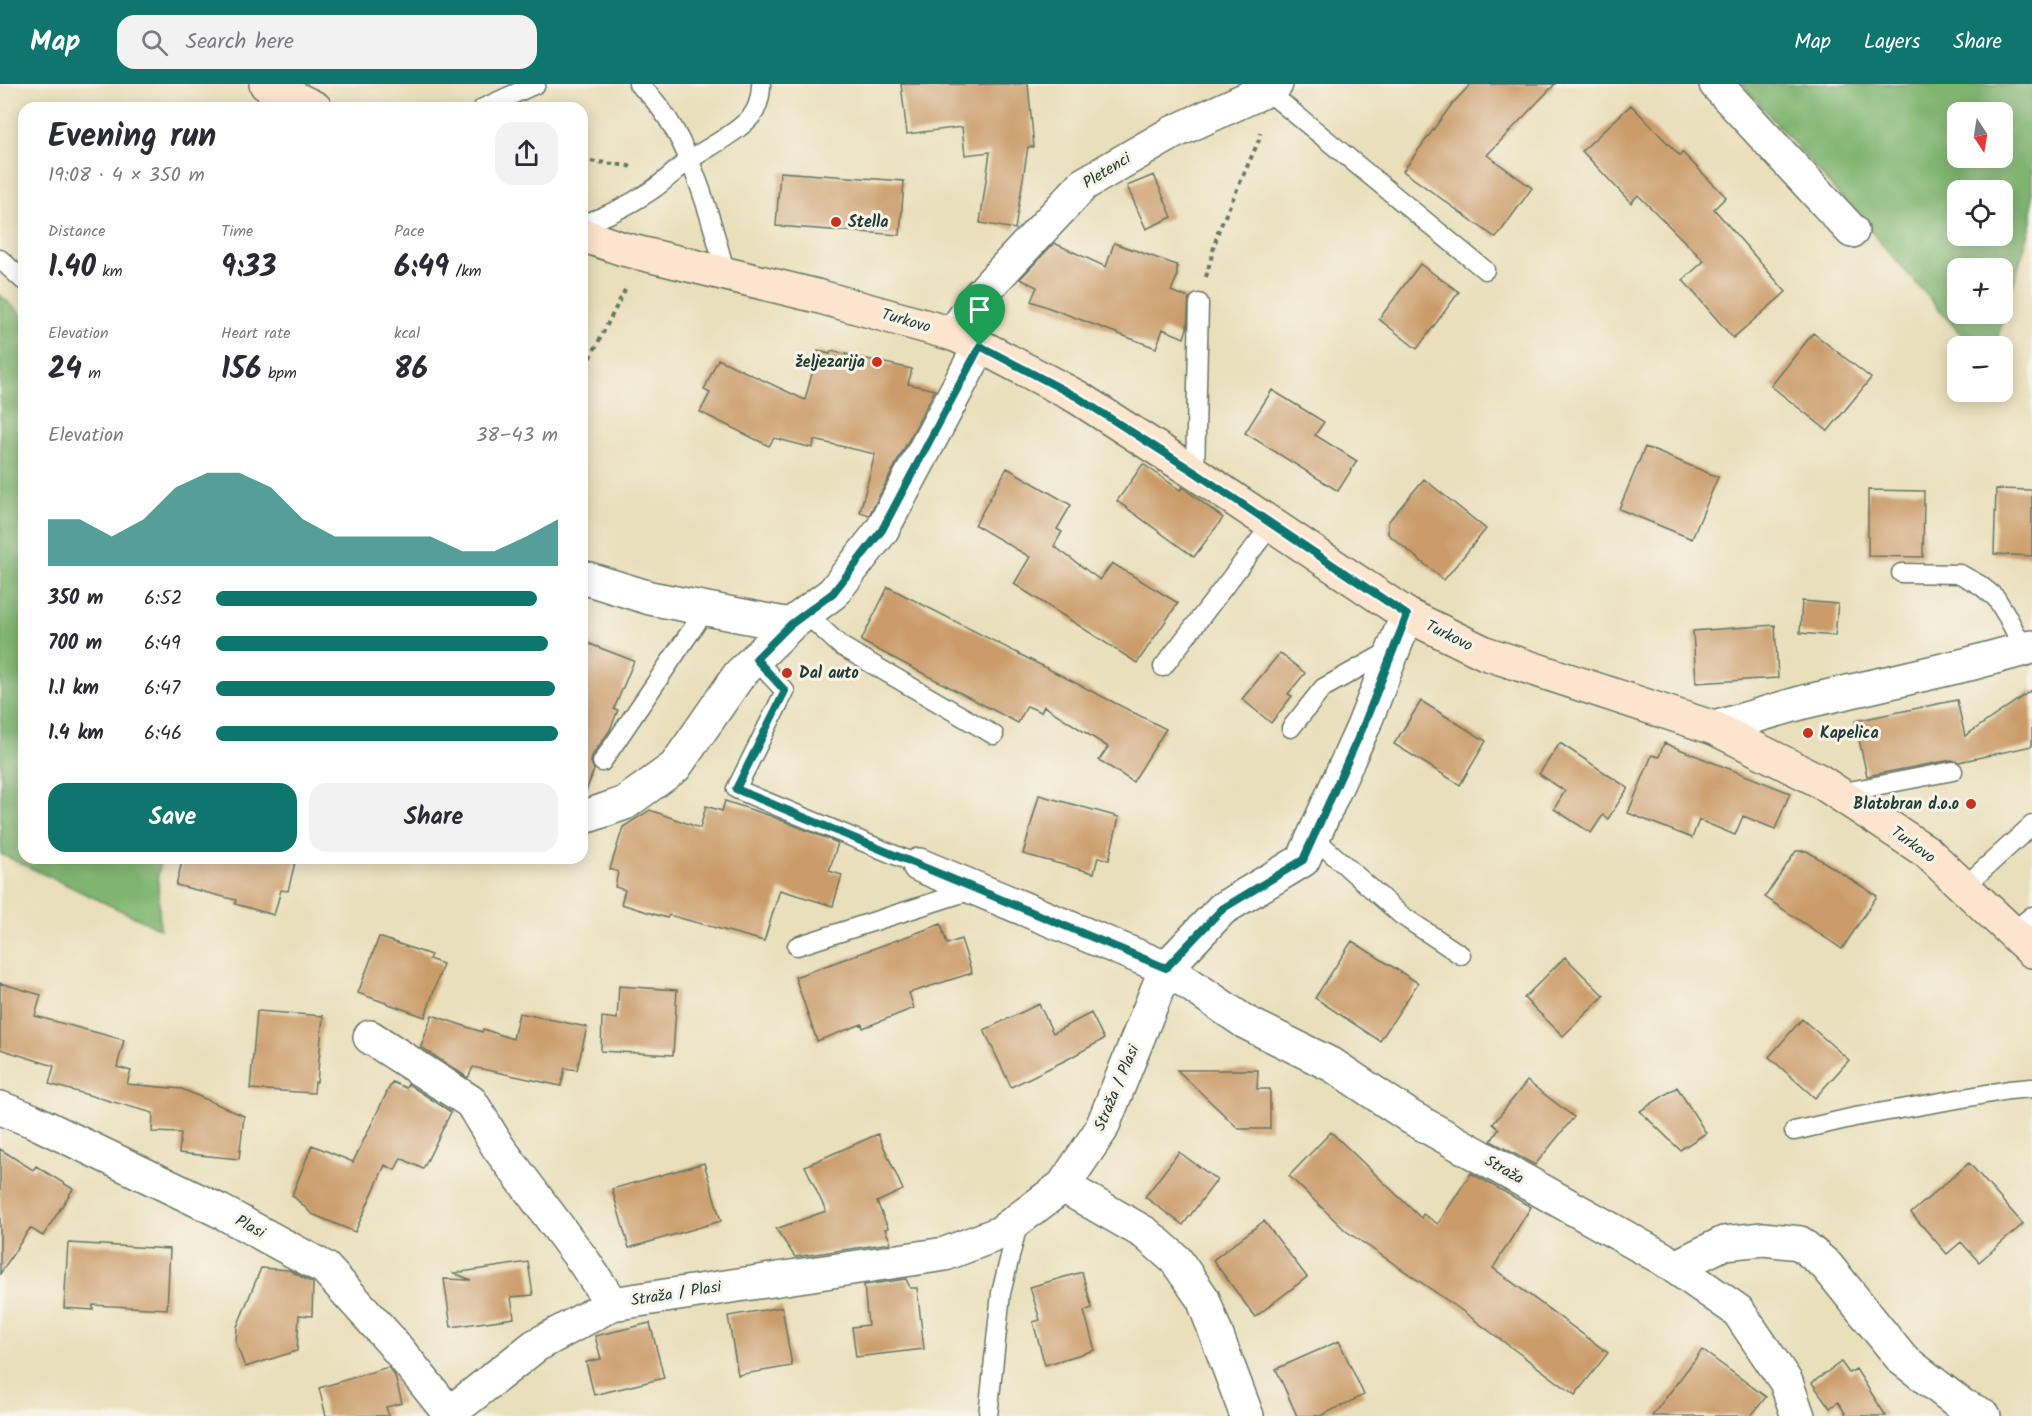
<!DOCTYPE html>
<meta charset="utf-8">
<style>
:root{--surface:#fff;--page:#f2f2f3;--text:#2b2b33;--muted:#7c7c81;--accent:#0f766e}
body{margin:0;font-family:Kalam,sans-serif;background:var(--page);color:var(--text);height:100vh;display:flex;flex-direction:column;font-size:22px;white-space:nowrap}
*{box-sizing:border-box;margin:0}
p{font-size:20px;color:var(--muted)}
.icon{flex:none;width:33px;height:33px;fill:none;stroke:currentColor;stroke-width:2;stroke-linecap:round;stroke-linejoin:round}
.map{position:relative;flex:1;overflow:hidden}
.side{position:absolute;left:18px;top:18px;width:570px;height:762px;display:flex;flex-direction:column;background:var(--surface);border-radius:18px;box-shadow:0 3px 15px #0003}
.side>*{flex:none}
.needle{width:39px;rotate:168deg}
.tools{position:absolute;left:1947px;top:18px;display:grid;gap:12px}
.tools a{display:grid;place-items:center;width:66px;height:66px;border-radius:12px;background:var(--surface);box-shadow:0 3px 15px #0003;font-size:30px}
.pin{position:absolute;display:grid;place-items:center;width:51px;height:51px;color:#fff;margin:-62px -26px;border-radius:50% 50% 50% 0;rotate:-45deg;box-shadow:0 0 6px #0007}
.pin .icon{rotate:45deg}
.round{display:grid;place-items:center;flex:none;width:63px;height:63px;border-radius:18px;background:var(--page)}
.overview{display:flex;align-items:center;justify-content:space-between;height:102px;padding:0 30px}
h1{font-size:33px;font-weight:700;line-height:45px}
.figures{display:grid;grid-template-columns:repeat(3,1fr);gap:9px;height:102px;padding:6px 30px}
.figures div{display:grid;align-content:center}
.figures b{font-size:30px;font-weight:700}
.figures small{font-size:16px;font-weight:400}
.figures p{font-size:16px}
.chart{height:168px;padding:12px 30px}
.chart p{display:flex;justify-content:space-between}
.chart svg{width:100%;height:108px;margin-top:6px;fill:var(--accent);opacity:.7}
.button{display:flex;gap:12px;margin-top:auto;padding:12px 30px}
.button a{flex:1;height:69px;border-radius:18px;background:var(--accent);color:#fff;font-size:24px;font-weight:700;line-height:69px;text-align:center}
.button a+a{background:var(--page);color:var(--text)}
ul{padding:0 30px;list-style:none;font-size:20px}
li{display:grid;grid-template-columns:96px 72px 1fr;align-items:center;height:45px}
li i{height:15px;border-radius:8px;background:var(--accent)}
header{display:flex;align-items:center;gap:36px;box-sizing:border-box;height:84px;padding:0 30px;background:var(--accent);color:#fff}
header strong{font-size:28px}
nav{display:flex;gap:33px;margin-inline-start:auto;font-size:21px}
.search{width:420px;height:54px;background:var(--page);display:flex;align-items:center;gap:15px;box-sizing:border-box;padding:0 21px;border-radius:18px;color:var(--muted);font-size:22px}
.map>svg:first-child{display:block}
.forest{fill:#80b571;stroke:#507952;stroke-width:1.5;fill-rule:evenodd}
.building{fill:#cb9c6a}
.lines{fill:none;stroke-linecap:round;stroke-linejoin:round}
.lane-casing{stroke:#667663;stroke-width:21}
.street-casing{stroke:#667663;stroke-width:36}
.secondary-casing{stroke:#667663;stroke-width:36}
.path{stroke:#667663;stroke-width:4;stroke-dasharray:4.5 4.5;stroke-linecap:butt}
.lane{stroke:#fff;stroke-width:18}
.street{stroke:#fff;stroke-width:33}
.secondary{stroke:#fce5cf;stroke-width:33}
.route-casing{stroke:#fff;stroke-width:12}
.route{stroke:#0f766e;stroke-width:8}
.poi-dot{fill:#c8321e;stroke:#f7f3e8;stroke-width:2}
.labels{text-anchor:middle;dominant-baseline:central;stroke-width:6;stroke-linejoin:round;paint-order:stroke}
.street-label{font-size:16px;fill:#1f3d34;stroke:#f7f3e8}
.poi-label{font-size:16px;font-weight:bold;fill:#1f3d34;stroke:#f7f3e8;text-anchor:start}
</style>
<header>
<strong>Map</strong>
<div class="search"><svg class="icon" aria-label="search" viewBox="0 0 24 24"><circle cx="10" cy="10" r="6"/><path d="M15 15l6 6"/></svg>Search here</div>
<nav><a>Map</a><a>Layers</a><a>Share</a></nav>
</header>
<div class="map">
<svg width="2032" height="1332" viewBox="0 0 2032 1332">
<rect width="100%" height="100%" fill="#f7f3e8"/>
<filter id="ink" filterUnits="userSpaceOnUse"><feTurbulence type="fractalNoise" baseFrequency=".0167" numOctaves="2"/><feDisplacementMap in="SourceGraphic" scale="12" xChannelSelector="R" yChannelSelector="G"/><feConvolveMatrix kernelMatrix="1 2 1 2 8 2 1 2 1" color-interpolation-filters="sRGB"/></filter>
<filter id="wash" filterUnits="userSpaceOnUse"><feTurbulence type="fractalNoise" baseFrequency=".008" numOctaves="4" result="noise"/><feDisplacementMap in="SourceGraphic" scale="24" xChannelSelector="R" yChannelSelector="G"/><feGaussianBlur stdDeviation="1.35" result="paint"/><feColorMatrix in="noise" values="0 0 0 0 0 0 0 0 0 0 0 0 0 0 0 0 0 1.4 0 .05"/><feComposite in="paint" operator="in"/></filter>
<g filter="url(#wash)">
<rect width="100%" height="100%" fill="#eadfbb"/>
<!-- forest -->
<path class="forest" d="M1742,0H2032V138L1995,262H1971ZM1958,28H2002V74H1958ZM1958,106H2002V152H1958ZM1958,184H2002V230H1958Z
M0,211L24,232V774H160L158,793L160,845L1,770Z"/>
<g id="blocks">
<!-- building -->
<path class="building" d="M901,0H1028L1034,63H1028L1015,145L980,139L990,68L965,71L962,43L907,50Z
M1471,0H1555L1487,71L1532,104L1496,154L1403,87L1452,20Z
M1631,21L1680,72L1682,68L1726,113L1714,125L1786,208L1733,254L1683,196L1704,177L1638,111L1631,119L1582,67Z
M780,88L904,97L900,151L776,142Z
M1154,91L1172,133L1146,145L1127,102Z
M1054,159L1106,183L1114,159L1177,181V193L1171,207L1189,214L1187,244L1184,254L1163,245L1156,264L1031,217L1037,203L1020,195Z
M1420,180L1459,208L1417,265L1379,235Z
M1813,249L1871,294L1828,347L1771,302Z
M818,267L830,270L831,267L912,285L908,300L935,306L869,431L860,428L875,370L814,356L813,364L774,354L769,362L700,328L710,309L704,306L718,275L805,316Z
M1272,306L1324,338L1315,351L1357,377L1338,407L1245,349Z
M1645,363L1718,393L1692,455L1619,425Z
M1143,380L1180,406L1182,403L1223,434L1194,473L1117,417Z
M1007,384L1071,421L1057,445L1062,448L1054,462L1100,496L1112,479L1178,519L1137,579L1014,500L1030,473L975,441Z
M1424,395L1486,445L1444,496L1388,450V438Z
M1996,405L2032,406V472L1994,470Z
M1868,406L1924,407L1923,473L1868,472Z
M888,503L1166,645L1133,698L1099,676L1108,663L1044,622L1041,628L1027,622L1018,639L861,557Z
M1802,517L1838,520L1835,552L1800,549Z
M1775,541L1778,594L1696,599L1693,547Z
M582,557L634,577L614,625L618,626L610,646L592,672L591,678L594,686L584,712H582Z
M1280,569L1305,589L1288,610L1292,612L1271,639L1242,615Z
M2032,606V662L1959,678L1951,676L1867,692L1855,637L1957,616L1965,652Z
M1421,617L1486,657L1460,701L1394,660Z
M1560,659L1628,704L1608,735L1603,731L1591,749L1554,725L1565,707L1539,690Z
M1664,659L1790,709L1775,745L1743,732L1735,751L1699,736L1692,754L1628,729L1652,671L1659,673Z
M1039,711L1119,733L1109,776L1098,773L1094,789L1023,770Z
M725,717L771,732L838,759L829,787L842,791L833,822L780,806L764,857L669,831L667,834L621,820L625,806L615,803L618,788L610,785L623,743L650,726L700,744L706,722L722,727Z
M1796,767H1807L1877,812L1842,865L1765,813Z
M183,774H296L288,807L281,806L274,831L235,820L236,816L176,801Z
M941,840L947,860L961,855L972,889L909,909L914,924L863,944L862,940L817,957L795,893Z
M379,853L431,871L429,875L443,880L425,933L358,909Z
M1352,857L1418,899L1380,957L1315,914Z
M1565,873L1604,912L1563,952L1524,914Z
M0,899L41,911L35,932L124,956L117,983L131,987L127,1000L182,1005L244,1032L239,1075L179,1069L181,1049L152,1048L153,1029L49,1000L54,982L0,965Z
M619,902L677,906L673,971L601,967L602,933L617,935Z
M1039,920L1053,949L1091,929L1104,955L1066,976L1011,1003L984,946Z
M257,927L323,932L317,998H315L314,1009L250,1005Z
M519,929L587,943L577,986L565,984L561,1002L473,983L468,994L421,963L432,931L482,948L483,945L513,955Z
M1802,935L1849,976L1815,1014L1769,973Z
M1177,986H1258L1257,1005H1270V1045H1239Z
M1527,997L1574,1033L1535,1081L1491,1057L1499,1045L1493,1040Z
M392,998L406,1004L408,1000L451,1028L423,1085L401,1074L395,1086L385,1081L355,1148L312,1130L292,1111L312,1061L353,1078Z
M1677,1003L1706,1049L1680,1066L1640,1027Z
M1331,1048L1421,1134L1423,1130L1438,1140L1471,1089L1531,1123L1493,1184L1608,1269L1575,1311L1457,1223L1346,1147L1289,1092Z
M878,1050L903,1106L877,1118L888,1144L885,1145L891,1159L795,1173L776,1145L826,1127L805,1082Z
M0,1065L33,1086L36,1082L73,1105L43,1152L30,1144L0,1190Z
M1179,1068L1217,1096L1183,1141L1145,1113Z
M704,1079L721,1137L629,1164L612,1105Z
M1969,1079L2023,1140L1979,1178L1961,1158L1947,1170L1911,1129Z
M1264,1137L1307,1193L1255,1233L1213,1176Z
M68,1159L170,1165L167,1225L93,1221V1226L64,1224Z
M528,1178L533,1211L511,1213L514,1234L451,1243L444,1195L471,1196L454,1189Z
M261,1184L289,1186L313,1199L312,1232L299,1231L297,1267L245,1283L236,1259L237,1243Z
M1082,1188L1092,1224L1084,1227L1095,1266L1045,1281L1033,1238L1040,1236L1030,1203Z
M906,1195L910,1204H917L924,1265L856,1273L852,1243L868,1241L864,1201Z
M782,1223L792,1282L738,1291L728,1232Z
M650,1239L664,1294L594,1311L586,1278L601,1275L595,1252Z
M1339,1257L1364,1311L1320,1332H1297L1276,1285Z
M1702,1266L1766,1313L1751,1332H1652Z
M1841,1278L1849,1289L1856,1285L1886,1332H1847L1838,1318L1830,1324L1812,1299Z
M388,1283L395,1292L402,1319L386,1323L389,1332H326L319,1304Z"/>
</g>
</g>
<g filter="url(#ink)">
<use href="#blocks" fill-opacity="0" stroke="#667663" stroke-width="1.5"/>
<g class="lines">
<defs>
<path id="lane" d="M638,0C686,39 711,133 726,191
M1266,6L1485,186
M483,24L536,0
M582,140C606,133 631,120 652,106C665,97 676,86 688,77C706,64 744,46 755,27C759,19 761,9 761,0
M0,175L24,197
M1195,389L1199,219
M1901,489L1960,490L1980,501L1996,514L2007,532L2024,565
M806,530L841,562L994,651
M755,575L785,607L736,705L919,781
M1163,583L1272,440
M1291,644L1323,604L1391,566
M602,678L706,525
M1839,709L1953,687
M1313,753L1401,831L1461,871
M1964,803L2032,741
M2012,848L2032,832
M797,862L975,805
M1794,1047L1855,1033L2009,1006L2032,1004
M988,1332L1001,1209L1019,1136"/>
<path id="street" d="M1716,0L1852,147
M953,250L979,212L1084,100L1172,49L1266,6L1276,0
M582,493L650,514L790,541
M1714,644L1804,618L1969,580L2032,563
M582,734L625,719L675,683L739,591L790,541L833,509L882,446L980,262
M919,781L1166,884L1245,938L1334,982L1412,1034L1662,1174L1738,1227L1786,1298L1798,1332
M370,953L471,1018L498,1063L584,1178L612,1220
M0,1024L31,1036L220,1127L325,1184L391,1257L449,1329
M1063,1102L1145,1149L1176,1176L1203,1215L1247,1332
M1675,1183L1724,1159L1763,1155L1800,1159L1827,1182L1902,1275L1963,1322L1984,1332
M446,1332L535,1262L612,1220L945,1170L1000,1149L1063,1102L1101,1046L1166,884L1222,825L1303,776L1363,643L1407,531"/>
<path id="secondary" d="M266,0L315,24
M582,151L623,165L817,212L906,237L953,250L980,262L1077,313L1195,389L1407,531L1485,569L1714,644L1818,696L1927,768L2032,867"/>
</defs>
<!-- lane casing -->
<use href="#lane" class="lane-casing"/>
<!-- street casing -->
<use href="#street" class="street-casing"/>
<!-- secondary casing -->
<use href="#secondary" class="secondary-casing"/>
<!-- path -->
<path class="path" d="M582,76L629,82L632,85
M1206,193L1218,148L1259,56L1260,49
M582,290L627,202"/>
<!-- lane -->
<use href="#lane" class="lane"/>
<!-- street -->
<use href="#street" class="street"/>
<!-- secondary -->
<use href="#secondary" class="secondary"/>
</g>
</g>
<g class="lines" filter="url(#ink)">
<defs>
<path id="route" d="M980,262L1077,313L1196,389L1407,531L1363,643L1303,776L1222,825L1166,884L736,705L785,607L756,575L790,541L833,509L882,446Z"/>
</defs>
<!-- route casing -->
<use href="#route" class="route-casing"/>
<!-- route -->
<use href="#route" class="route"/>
</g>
<!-- markers -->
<g class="poi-dot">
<circle cx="836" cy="138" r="6"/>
<circle cx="877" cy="278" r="6"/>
<circle cx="787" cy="589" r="6"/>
<circle cx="1808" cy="649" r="6"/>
<circle cx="1971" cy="720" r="6"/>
</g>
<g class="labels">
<!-- street labels -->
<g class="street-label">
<text transform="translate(1107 87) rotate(-32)">Pletenci</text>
<text transform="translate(906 237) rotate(16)">Turkovo</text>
<text transform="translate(1449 552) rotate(26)">Turkovo</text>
<text transform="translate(1913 761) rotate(36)">Turkovo</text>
<text transform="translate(1117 1004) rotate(-67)">Straža / Plasi</text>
<text transform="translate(1504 1086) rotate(30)">Straža</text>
<text transform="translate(250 1143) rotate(29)">Plasi</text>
<text transform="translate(676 1210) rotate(-9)">Straža / Plasi</text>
</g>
<!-- poi labels -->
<g class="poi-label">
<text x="848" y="138">Stella</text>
<text x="865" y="278" text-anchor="end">željezarija</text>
<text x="799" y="589">Dal auto</text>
<text x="1820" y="649">Kapelica</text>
<text x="1959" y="720" text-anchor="end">Blatobran d.o.o</text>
</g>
</g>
</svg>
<div class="tools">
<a><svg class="needle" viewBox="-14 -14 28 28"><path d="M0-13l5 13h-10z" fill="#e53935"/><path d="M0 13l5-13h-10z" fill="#7c7c81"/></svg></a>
<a><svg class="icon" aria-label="locate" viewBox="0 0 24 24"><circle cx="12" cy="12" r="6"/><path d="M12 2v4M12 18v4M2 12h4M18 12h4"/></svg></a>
<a>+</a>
<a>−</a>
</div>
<div class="pin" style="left:980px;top:262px;background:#1e9e55"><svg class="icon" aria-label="arrive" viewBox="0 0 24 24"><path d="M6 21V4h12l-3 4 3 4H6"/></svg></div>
<section class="side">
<div class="overview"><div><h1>Evening run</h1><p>19:08 · 4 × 350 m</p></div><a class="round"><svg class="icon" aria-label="share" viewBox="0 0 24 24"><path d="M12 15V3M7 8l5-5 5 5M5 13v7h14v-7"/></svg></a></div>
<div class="figures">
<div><p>Distance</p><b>1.40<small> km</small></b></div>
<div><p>Time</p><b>9:33</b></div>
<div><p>Pace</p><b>6:49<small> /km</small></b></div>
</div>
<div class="figures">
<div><p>Elevation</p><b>24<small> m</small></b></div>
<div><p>Heart rate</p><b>156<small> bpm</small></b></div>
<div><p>kcal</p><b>86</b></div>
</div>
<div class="chart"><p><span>Elevation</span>38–43 m</p>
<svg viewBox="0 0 160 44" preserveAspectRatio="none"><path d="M0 44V25L10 25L20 32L30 25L40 12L50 6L60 6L70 12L80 25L90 32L100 32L110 32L120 32L130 38L140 38L150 32L160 25V44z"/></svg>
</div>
<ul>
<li><b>350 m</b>6:52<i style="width:94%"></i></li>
<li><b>700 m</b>6:49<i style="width:97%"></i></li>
<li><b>1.1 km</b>6:47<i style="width:99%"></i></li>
<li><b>1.4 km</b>6:46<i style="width:100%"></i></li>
</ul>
<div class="button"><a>Save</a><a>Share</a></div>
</section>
</div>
